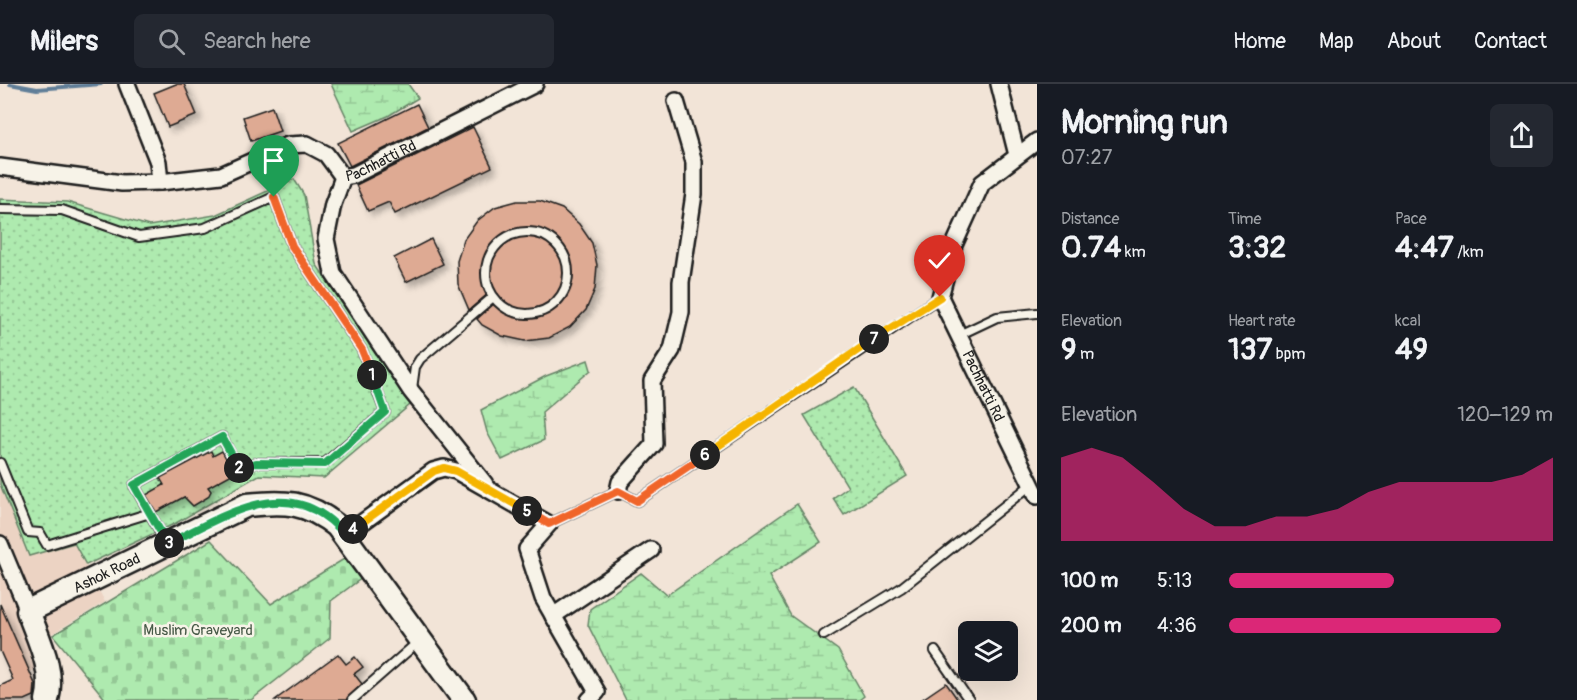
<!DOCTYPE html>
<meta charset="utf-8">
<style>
:root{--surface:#171b24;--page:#242831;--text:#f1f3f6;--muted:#9ea1a6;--line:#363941;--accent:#db2777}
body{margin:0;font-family:Pangolin,sans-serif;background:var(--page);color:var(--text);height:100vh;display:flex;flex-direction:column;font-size:22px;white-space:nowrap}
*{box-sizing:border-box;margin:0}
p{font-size:20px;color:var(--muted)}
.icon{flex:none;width:33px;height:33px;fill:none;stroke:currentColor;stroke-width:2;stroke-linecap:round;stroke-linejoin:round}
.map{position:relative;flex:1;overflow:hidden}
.side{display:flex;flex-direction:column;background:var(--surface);width:540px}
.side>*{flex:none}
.controls{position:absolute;left:958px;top:537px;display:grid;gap:12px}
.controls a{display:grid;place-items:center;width:60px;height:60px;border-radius:9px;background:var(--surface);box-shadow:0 6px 24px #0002;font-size:30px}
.pin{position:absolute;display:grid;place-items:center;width:51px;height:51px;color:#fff;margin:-62px -26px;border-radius:50% 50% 50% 0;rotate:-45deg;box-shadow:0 0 6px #0007}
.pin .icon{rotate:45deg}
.km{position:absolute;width:30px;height:30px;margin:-15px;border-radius:50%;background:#222;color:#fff;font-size:16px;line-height:30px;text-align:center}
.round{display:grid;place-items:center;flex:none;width:63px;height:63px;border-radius:9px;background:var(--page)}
.head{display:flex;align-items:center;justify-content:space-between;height:102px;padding:0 24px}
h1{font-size:33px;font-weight:700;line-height:45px}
.stats{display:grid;grid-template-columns:repeat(3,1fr);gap:9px;height:102px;padding:6px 24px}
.stats div{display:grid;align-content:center}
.stats b{font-size:30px;font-weight:700}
.stats small{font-size:16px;font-weight:400}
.stats p{font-size:16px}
.chart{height:168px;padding:12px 24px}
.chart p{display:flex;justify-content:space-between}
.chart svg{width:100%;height:108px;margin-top:6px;fill:var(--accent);opacity:.7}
ul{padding:0 24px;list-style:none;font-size:20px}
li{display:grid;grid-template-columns:96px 72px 1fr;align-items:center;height:45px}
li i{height:15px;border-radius:8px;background:var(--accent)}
header{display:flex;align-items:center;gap:36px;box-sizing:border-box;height:84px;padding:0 30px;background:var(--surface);border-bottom:2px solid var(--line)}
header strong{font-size:28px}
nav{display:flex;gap:33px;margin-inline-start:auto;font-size:21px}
.search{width:420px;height:54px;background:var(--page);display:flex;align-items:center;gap:15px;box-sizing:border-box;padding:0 21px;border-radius:9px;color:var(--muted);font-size:22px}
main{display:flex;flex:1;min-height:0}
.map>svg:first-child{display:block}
.built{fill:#ecd3c3}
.grass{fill:url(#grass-dots);stroke:#658366;stroke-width:1.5}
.wetland{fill:url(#wetland-marsh);stroke:#658366;stroke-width:1.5}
.cemetery{fill:url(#cemetery-stones);stroke:#658366;stroke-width:1.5}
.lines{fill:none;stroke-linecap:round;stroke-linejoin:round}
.stream{stroke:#607e98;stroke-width:4}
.building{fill:#deaa93;stroke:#1c1c1c;stroke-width:1.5;filter:url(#shadow)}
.lane-casing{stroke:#1c1c1c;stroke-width:12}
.street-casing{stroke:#1c1c1c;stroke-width:20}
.secondary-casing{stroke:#1c1c1c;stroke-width:27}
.lane{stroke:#f7f3e8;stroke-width:8}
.street{stroke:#f7f3e8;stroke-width:15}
.secondary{stroke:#f7f3e8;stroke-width:22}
.split-1-casing{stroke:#fff;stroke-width:12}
.split-2-casing{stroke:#fff;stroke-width:12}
.split-3-casing{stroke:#fff;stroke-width:12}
.split-4-casing{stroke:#fff;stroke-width:12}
.split-5-casing{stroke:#fff;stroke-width:12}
.split-6-casing{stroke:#fff;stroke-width:12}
.split-7-casing{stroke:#fff;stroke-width:12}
.split-8-casing{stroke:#fff;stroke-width:12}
.split-1{stroke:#f0652b;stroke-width:8}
.split-2{stroke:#22a559;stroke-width:8}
.split-3{stroke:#22a559;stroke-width:8}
.split-4{stroke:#22a559;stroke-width:8}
.split-5{stroke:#f5b400;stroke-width:8}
.split-6{stroke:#f0652b;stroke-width:8}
.split-7{stroke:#f5b400;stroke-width:8}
.split-8{stroke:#f5b400;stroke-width:8}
.labels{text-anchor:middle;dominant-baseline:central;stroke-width:5;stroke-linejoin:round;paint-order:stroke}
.street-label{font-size:15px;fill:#1c1c1c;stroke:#f7f3e8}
.park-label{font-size:15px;fill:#485a48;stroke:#f7f3e8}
</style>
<header>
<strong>Milers</strong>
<div class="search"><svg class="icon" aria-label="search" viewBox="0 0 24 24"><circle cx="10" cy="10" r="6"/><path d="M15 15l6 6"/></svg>Search here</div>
<nav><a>Home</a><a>Map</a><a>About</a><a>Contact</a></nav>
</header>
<main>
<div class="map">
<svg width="1037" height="616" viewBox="0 0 1037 616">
<defs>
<pattern id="grass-dots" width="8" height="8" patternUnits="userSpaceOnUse" patternTransform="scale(1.5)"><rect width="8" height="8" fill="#aeeaaf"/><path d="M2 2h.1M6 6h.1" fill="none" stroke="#95c896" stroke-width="1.8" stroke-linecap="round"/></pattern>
<pattern id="wetland-marsh" width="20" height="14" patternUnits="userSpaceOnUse" patternTransform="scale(1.5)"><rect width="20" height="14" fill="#aeeaaf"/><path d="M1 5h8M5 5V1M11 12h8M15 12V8" fill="none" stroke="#95c896"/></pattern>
<pattern id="cemetery-stones" width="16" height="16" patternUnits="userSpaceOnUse" patternTransform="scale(1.5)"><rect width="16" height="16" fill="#aeeaaf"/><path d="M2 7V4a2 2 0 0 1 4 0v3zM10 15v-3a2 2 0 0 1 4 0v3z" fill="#95c896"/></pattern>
<filter id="shadow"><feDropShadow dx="4.5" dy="4.5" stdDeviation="3" flood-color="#0004"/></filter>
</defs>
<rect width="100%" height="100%" fill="#f2e4d7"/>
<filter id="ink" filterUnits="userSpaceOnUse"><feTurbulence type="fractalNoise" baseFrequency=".0167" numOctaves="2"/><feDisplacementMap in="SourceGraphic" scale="12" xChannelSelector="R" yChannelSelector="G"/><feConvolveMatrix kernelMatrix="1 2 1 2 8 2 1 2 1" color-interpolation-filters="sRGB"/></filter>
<g filter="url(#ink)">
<!-- built -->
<path class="built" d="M0,399L74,459L105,518L38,558L47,581L30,588L0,520Z"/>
<!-- grass -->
<path class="grass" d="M294,95L304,111L316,180L411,320L324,394L259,391L176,439L86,481L74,459L29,472L0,400V115L67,118L149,142L215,131Z
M854,303L907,392L844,431L833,414L848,403L804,331Z"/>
<!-- wetland -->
<path class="wetland" d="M331,0H408L418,14L388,32L353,47Z
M588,276L591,286L542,328L544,356L502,376L487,348L481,326L546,292Z
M797,420L821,458L769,492L791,532L838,566L864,612L859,616H626L588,541L590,525L641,489L667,511Z"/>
<!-- cemetery -->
<path class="cemetery" d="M211,456L271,520L344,475L362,494L331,517L330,554L251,616H106L53,551Z"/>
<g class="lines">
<!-- stream -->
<path class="stream" d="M10,0L37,5L101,0"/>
</g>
<!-- building -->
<path class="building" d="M176,0H184L197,31L168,43L154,9Z
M417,20L428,43L350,82L338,59Z
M272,23L280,47L251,57L243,33Z
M473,43L492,83L395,130L389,118L368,127L356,101Z
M517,117H540L562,125L579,140L592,159L597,181L595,205L586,226L570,243L549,254L525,257L502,252L482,241L477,235L497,217L498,210L490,208L469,226L458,200L457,177L464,155L477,137L495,123Z
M431,155L443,180L406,198L394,174Z
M211,367L213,372L222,367L234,389L208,403L211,407L208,413L193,422L184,413L156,428L146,411L164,401L160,394Z
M0,520L35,600L34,612L25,616H0V602L13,596L0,567Z
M338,570L346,580L355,573L363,583L354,590L362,600L346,616H275Z
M946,599L958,616H921Z"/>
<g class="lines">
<defs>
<path id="lane" d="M0,125L62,126L139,153L205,144L274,113L292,162L362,266L385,328L325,379H256L238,384L222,353L134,401L166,458
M486 189a41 41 0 1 1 82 0a41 41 0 1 1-82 0Z
M959,251L997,233L1037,229
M412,305L415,283L420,275L493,213
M0,379L28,448L40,449L47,461L150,429
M549,440L618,407L637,417L940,213
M824,551L901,504L1032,400
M935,567L969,616
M352,616L418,558"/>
<g id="street">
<path d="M127,0L158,78L160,98"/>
<path d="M999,0L1017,71"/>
<path id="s1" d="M1037,57L982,99L954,161L940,213L1037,412"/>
<path id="s2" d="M0,83L122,99L160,98L221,91L288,61L307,60L326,70L343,93L354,91L535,0"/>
<path d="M343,93L333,120L326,155L333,189L411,307L485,400"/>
<path d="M618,407L620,398L654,360L652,297L672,266L681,228V198L694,110V78L676,17"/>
<path d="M345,451L433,387L444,384L456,387L549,440L527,465L543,514L597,608L589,616"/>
<path d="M0,460L28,527"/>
<path d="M553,532L651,466"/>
</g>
<g id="secondary">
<path id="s3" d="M47,616C55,586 38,555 28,527L247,421C285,417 306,417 337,442L464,616"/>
</g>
</defs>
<!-- lane casing -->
<use href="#lane" class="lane-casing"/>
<!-- street casing -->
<use href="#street" class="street-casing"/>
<!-- secondary casing -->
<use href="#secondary" class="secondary-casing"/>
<!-- lane -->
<use href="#lane" class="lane"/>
<!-- street -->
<use href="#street" class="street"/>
<!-- secondary -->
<use href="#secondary" class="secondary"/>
</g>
</g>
<g class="lines" filter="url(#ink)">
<defs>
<path id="split-1" d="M274,113L292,162L362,266L372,291"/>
<path id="split-2" d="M239,384L256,379L325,380L385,328L372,291"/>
<path id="split-3" d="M169,459H167L134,401L222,353L239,384"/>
<path id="split-4" d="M169,459C228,430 291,387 345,451L353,445"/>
<path id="split-5" d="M353,445L434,387L444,384L456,387L527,427"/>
<path id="split-6" d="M527,427L549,440L618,407L637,417L705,371"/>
<path id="split-7" d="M705,371L874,255"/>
<path id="split-8" d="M874,255L940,213"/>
</defs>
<!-- split-1 casing -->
<use href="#split-1" class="split-1-casing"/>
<!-- split-2 casing -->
<use href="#split-2" class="split-2-casing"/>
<!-- split-3 casing -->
<use href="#split-3" class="split-3-casing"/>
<!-- split-4 casing -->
<use href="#split-4" class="split-4-casing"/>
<!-- split-5 casing -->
<use href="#split-5" class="split-5-casing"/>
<!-- split-6 casing -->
<use href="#split-6" class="split-6-casing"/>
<!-- split-7 casing -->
<use href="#split-7" class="split-7-casing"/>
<!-- split-8 casing -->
<use href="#split-8" class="split-8-casing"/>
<!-- split-1 -->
<use href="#split-1" class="split-1"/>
<!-- split-2 -->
<use href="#split-2" class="split-2"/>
<!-- split-3 -->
<use href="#split-3" class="split-3"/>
<!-- split-4 -->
<use href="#split-4" class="split-4"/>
<!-- split-5 -->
<use href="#split-5" class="split-5"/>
<!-- split-6 -->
<use href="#split-6" class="split-6"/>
<!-- split-7 -->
<use href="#split-7" class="split-7"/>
<!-- split-8 -->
<use href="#split-8" class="split-8"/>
</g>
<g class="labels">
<!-- street labels -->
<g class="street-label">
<text stroke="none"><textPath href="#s2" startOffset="406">Pachhatti Rd</textPath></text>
<text stroke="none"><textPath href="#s1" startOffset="290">Pachhatti Rd</textPath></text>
<text stroke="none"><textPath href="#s3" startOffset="180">Ashok Road</textPath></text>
</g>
<!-- park labels -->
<g class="park-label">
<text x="198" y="546">Muslim Graveyard</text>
</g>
</g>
</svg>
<div class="controls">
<a><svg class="icon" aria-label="layers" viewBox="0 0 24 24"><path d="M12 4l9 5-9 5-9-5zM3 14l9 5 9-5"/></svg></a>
</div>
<div class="pin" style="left:274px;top:113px;background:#1e9e55"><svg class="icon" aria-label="arrive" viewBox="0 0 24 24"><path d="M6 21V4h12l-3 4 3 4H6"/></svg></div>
<div class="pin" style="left:940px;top:213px;background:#d93025"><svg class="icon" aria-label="check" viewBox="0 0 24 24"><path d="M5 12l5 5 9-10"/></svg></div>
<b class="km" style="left:372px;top:291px">1</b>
<b class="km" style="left:239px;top:384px">2</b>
<b class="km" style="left:169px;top:459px">3</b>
<b class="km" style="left:353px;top:445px">4</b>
<b class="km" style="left:527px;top:427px">5</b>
<b class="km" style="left:705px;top:371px">6</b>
<b class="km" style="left:874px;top:255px">7</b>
</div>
<section class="side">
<div class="head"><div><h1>Morning run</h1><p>07:27</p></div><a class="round"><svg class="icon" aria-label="share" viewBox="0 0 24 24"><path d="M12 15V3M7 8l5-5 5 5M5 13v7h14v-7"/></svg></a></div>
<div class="stats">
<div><p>Distance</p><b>0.74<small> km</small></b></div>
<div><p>Time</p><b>3:32</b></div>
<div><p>Pace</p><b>4:47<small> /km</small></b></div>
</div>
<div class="stats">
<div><p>Elevation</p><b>9<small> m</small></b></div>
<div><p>Heart rate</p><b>137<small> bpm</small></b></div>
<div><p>kcal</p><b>49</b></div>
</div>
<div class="chart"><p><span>Elevation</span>120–129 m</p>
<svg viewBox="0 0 160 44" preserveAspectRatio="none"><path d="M0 44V10L10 6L20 10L30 20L40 31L50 38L60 38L70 34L80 34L90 31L100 24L110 20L120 20L130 20L140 20L150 17L160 10V44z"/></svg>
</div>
<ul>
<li><b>100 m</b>5:13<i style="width:51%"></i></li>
<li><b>200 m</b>4:36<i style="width:84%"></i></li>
</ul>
</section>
</main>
